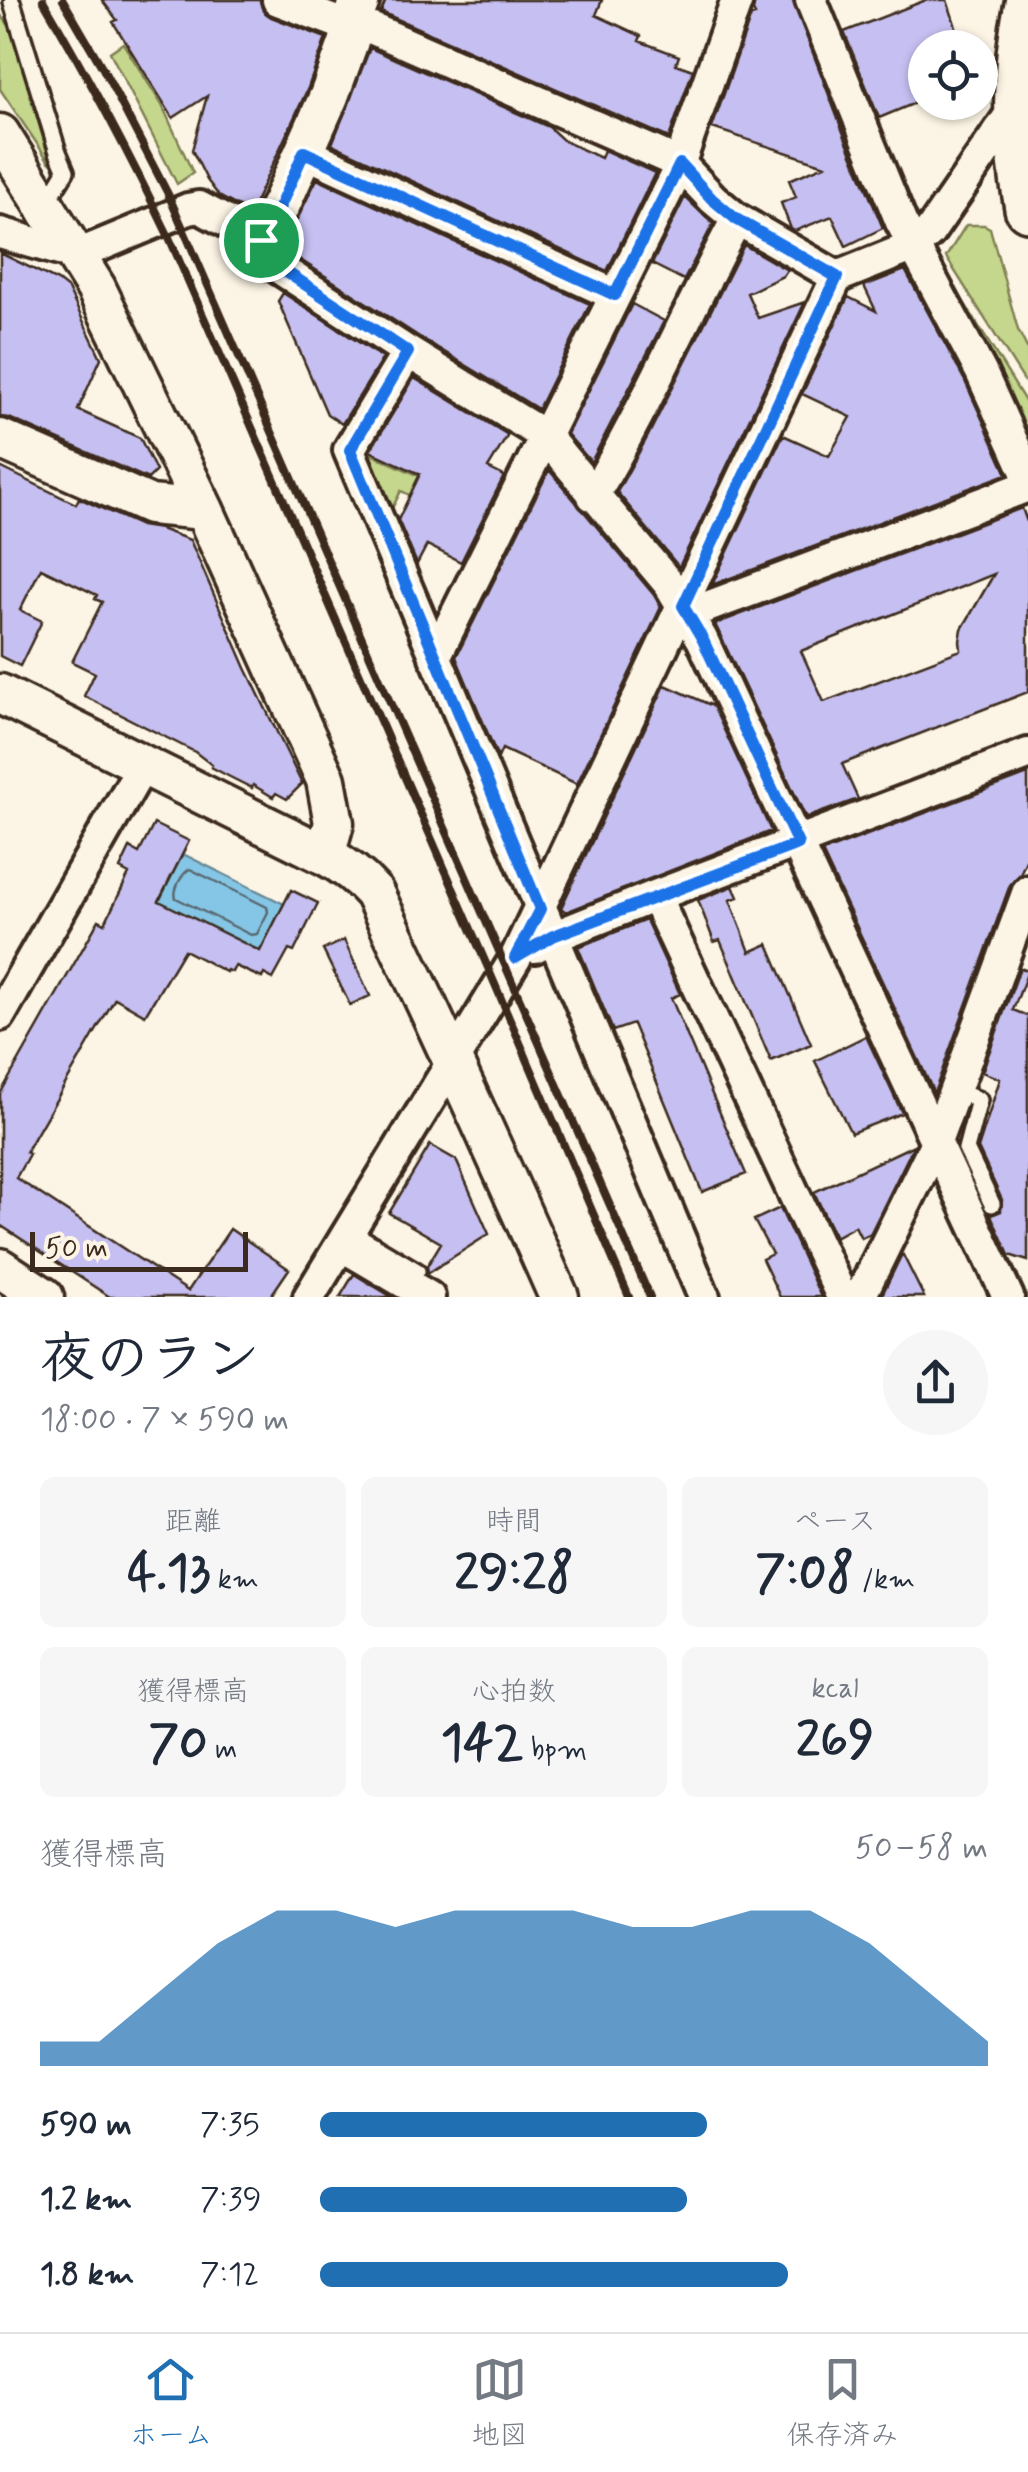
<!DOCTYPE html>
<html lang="ja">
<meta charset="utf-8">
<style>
:root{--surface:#fff;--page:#f6f6f7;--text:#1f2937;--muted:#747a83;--line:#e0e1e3;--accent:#1f6fb2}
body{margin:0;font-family:Mynerve,"Klee One",sans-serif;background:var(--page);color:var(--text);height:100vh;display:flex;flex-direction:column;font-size:38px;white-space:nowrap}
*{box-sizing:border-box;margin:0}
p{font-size:32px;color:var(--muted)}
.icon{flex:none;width:55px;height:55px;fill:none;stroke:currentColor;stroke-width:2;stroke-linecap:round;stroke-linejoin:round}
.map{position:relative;height:1297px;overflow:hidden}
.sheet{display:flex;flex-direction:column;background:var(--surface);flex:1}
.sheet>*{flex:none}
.buttons{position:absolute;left:908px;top:30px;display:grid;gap:20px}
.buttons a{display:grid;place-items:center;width:90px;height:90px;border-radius:50%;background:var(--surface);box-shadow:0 2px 8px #0004;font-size:50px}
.scale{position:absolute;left:30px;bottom:25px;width:218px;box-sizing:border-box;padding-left:10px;border:5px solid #3b2a1e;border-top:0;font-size:28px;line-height:35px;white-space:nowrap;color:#3b2a1e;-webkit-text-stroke:8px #fcf5e5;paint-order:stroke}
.pin{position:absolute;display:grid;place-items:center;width:85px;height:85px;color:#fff;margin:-42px;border:5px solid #fff;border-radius:50%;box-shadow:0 2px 10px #0007}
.round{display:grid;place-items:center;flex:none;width:105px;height:105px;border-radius:52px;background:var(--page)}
.head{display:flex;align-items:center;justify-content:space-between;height:170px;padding:0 40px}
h1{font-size:55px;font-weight:800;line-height:75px}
.figures{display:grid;grid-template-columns:repeat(3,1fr);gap:15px;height:170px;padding:10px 40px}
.figures div{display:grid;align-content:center;border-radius:15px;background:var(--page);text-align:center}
.figures b{font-size:50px;font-weight:800}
.figures small{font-size:28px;font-weight:400}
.figures p{font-size:28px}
.chart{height:280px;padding:20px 40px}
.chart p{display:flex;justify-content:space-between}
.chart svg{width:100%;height:180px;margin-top:10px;fill:var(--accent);opacity:.7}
ul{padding:0 40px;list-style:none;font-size:32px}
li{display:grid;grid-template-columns:160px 120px 1fr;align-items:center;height:75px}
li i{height:25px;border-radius:12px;background:var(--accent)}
.dock{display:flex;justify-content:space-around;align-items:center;height:140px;border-top:2px solid var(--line);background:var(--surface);font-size:28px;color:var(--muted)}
.dock a{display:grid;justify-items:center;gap:5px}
.dock .on{color:var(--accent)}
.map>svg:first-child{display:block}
.green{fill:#c4d78c;stroke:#808055;stroke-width:2.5}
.water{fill:#85c6e6;stroke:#678896;stroke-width:2.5}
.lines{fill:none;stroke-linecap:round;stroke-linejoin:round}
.shore{stroke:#59686e;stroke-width:2.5}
.building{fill:#c6bff1;stroke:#3b2a1e;stroke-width:2.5;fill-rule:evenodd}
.service-casing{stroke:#3b2a1e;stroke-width:22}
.minor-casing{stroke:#3b2a1e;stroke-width:38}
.tertiary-casing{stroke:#3b2a1e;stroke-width:45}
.primary-casing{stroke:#3b2a1e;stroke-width:52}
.service{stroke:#fcf5e5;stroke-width:15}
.minor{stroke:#fcf5e5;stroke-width:30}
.tertiary{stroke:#fcf5e5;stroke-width:38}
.primary{stroke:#fcf5e5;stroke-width:45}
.rail{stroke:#3b2a1e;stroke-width:8}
.route-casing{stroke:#fff;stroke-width:20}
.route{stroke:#1a73e8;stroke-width:12}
</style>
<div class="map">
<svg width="1028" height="1297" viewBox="0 0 1028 1297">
<rect width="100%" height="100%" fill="#fcf5e5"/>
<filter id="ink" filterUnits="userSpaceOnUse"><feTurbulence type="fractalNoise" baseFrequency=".01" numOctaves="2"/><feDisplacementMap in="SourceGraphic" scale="20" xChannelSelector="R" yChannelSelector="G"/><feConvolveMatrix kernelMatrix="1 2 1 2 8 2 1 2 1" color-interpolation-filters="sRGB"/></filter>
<g filter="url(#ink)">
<!-- green -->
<path class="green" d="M0,14L12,29L50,163L0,89Z
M123,43L162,105L193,173L177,184L110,52Z
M966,225H984L990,228L1018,330L1028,350V387L946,257Z
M955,288L1028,406V449L958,298Z
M358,448L431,481L434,507L401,491L387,518Z"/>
<!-- water -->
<path class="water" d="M183,854L284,904L260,951L159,901Z"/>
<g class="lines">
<!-- shore -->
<path class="shore" d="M190,869L267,907L268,912L257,934L251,935L176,898C173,890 182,873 190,869Z"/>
</g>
<!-- building -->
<path class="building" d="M102,0H260L263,11L271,17L326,38L308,88L250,213L219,196L207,180L192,150L207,96L173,118L113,22L117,20Z
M386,0H602L596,15L641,36L639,41L679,56L676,64L693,70L669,138L381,12Z
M755,0H793L843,132L883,228L846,246L832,216L795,231L791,229L781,203L796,197L789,180L825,165L712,128L751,16L755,15L753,11Z
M926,0H947L963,48H925V99L879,118L844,32Z
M370,48L549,127L564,141L601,158L604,150L655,173L607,271L332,144Z
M317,179L590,304L538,409L418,336L285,250L283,247Z
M685,197L713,224L684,280L652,264Z
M744,245L787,270L783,276L747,293L758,318L805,302L679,567L617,492L648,436Z
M0,253L58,281L68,289L101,358L78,410L140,438L156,471L148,479L9,418L0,417Z
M905,270L965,381L1007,474L712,585L783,435L829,456L851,417L802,394L848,297L876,311L864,286Z
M283,293L383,358L342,424L327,414L278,301Z
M632,304L664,321L591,462L567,434Z
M414,378L508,435L488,468L504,476L461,562L427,545L417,564L398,520L420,474L370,451Z
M0,467L76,504L79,498L141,526L160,529L190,540L246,668L302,784L287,799L276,793L273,797L253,785L252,788L230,777L211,767L212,765L195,752L84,696L95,673L72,662L102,602L95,599L97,595L41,568L20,610L42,621L20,666L0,656Z
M549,470L654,595L661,607L577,784L502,749L498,758L456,657Z
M1022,508L1026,519L1028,515V692L842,764L858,799L806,818L715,624ZM994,574L962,629L960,641L961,650L824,702L801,651Z
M665,685L713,706L771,831L566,912L561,908Z
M1028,774V856L1020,874L1010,885L934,1093L822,852Z
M154,824L189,841L159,901L260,951L291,890L318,903L294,952L289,950L273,979L264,974L262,978L235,966L232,972L227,970L226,972L184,950L145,1015L115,998L26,1152L29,1154L16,1178L188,1291L230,1229L289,1269L270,1297H110L0,1225V1094L99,920L105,923L129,874L120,869L130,848L139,853Z
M733,886L738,897L730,900L750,952L768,944L811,1044L771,1061L720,940L714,942L698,900Z
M646,920L680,994L671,998L746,1174L702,1192L633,1024L613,1031L578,947Z
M344,940L370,996L350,1005L323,950Z
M1020,968L1028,971L1013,1010L1028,1016V1261L1009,1255L991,1215L1001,1211L1002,1200L978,1148L1000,1079L982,1072Z
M866,1036L902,1113L851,1133L815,1061Z
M430,1145L456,1160L489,1234L428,1273L427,1266L441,1243L389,1213Z
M914,1145L870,1234L861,1238L855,1226L835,1237L814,1192Z
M780,1208L821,1297H780L762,1259L772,1254L754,1220Z
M903,1255L924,1297H881L901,1256Z
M354,1274L392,1297H340Z"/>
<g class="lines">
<defs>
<path id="service" d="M12,2L58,152L66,171L46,204
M954,1090L979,1100L966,1149L992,1204
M350,1231L417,1271"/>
<path id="minor" d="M278,0L350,27L373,29L679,163L713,199L737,219L837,277
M811,0L901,222L981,372L1028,476
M304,152L615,295
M0,233L77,255L188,209L199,207L261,240L263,250L271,263L408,352L545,436L669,584L702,639L1008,1297
M408,352L349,450L704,1297
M593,496C647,406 687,311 737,219
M683,606L707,607L1028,486
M435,657L675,176L737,0
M655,896L842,1297
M535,947L553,937L655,896L1028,754
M0,1015L143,765
M341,1245L429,1297
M309,1297L515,959L837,277L914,246L929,233L1017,105
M860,1297L936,1142L1028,891"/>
<path id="tertiary" d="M0,134L96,288L204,510L326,780L334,823L325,855
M261,240L281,204L329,96L349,41L350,27L360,0
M0,439L150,505L204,510
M0,694L325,855C344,865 359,876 374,893C438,1027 499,1161 559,1297
M0,1268L44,1297"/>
<path id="primary" d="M1028,4C1013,72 1015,140 1028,208"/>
</defs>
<!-- service casing -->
<use href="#service" class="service-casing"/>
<!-- minor casing -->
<use href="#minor" class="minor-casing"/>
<!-- tertiary casing -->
<use href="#tertiary" class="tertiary-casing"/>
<!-- primary casing -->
<use href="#primary" class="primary-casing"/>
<!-- service -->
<use href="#service" class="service"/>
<!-- minor -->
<use href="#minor" class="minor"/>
<!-- tertiary -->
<use href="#tertiary" class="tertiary"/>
<!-- primary -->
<use href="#primary" class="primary"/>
<!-- rail -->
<path class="rail" d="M43,0C88,76 129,154 168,235L488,968L629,1297
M63,0L102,67L168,194L650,1297"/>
</g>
</g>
<g class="lines" filter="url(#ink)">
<defs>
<path id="route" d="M304,152L615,295L680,164L712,199L736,219L837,277L683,606L702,638L798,844L553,936L515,958L540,909L350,450L408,352L271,262L263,250L261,240L281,204Z"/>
</defs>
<!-- route casing -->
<use href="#route" class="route-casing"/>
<!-- route -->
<use href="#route" class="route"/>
</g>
</svg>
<div class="buttons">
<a><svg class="icon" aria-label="locate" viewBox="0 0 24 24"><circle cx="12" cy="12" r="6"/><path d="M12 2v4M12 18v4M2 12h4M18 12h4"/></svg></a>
</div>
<div class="scale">50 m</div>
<div class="pin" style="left:261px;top:240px;background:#1e9e55"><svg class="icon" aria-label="arrive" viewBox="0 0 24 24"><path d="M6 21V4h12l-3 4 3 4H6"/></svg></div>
</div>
<section class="sheet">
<div class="head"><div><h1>夜のラン</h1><p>18:00 · 7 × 590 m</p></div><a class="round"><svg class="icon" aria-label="share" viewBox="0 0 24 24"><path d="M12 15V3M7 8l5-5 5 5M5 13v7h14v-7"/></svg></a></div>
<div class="figures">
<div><p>距離</p><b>4.13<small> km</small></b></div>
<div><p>時間</p><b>29:28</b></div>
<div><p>ペース</p><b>7:08<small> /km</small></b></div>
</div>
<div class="figures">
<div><p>獲得標高</p><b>70<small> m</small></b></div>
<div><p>心拍数</p><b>142<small> bpm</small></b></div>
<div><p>kcal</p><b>269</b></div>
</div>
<div class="chart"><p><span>獲得標高</span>50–58 m</p>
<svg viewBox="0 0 160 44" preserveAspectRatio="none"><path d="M0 44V38L10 38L20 26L30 14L40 6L50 6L60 10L70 6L80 6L90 6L100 10L110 10L120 6L130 6L140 14L150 26L160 38V44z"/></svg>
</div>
<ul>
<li><b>590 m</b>7:35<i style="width:58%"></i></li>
<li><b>1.2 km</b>7:39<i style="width:55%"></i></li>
<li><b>1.8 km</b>7:12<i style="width:70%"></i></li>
</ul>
</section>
<nav class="dock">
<a class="on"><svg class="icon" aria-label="home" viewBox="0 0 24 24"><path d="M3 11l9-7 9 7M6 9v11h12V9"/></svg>ホーム</a>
<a><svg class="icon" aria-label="map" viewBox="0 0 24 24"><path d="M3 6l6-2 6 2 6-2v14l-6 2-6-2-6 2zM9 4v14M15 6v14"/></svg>地図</a>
<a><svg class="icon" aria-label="saved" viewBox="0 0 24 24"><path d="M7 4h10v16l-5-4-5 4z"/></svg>保存済み</a>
</nav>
